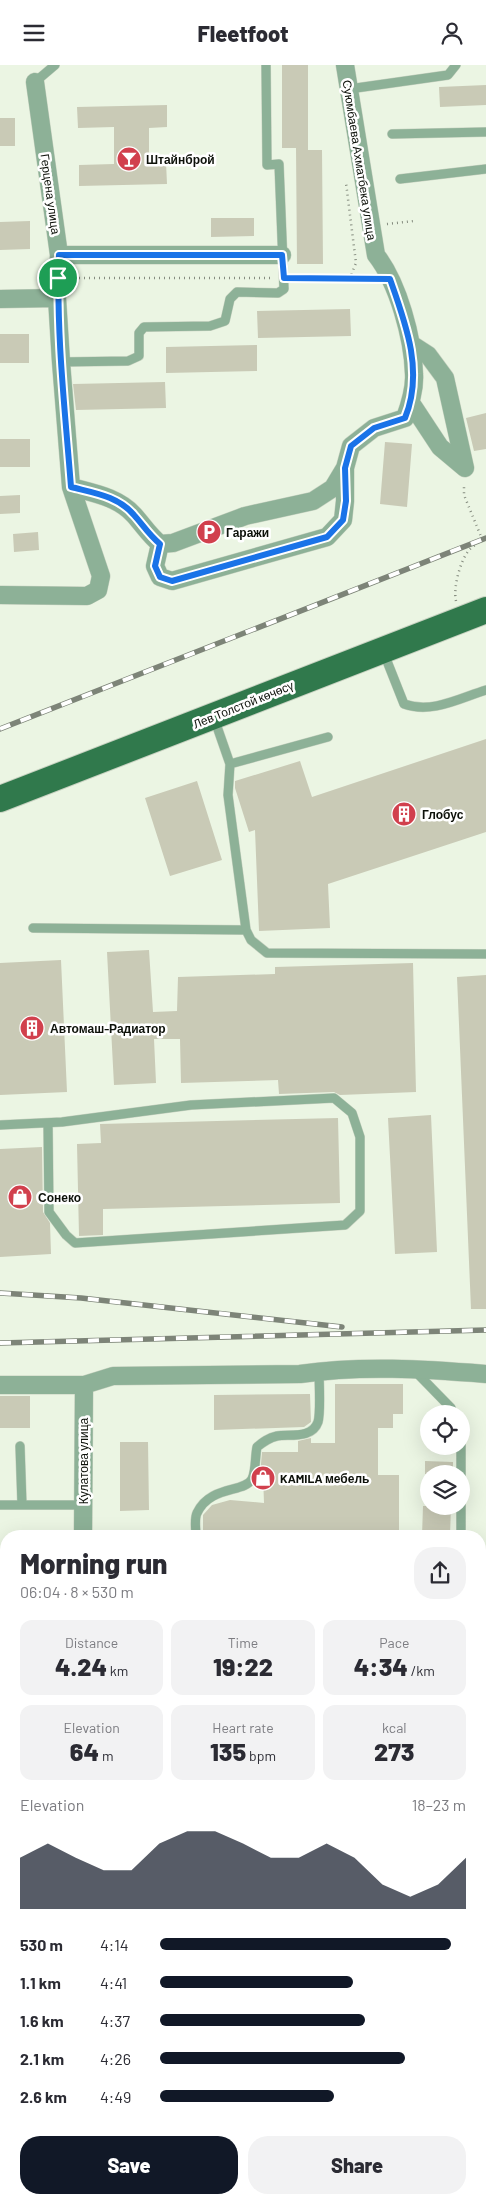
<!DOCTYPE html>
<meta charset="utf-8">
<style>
:root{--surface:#fff;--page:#f2f2f3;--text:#2b2b33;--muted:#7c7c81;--accent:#111827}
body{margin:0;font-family:Barlow,sans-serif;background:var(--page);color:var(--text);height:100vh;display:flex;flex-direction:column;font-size:19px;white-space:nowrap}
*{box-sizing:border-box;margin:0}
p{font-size:16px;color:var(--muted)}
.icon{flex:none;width:28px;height:28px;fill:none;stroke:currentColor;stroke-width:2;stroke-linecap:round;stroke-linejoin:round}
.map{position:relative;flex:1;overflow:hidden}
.drawer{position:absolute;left:0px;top:1465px;width:486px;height:674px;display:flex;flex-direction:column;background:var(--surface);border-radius:20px 20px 0 0;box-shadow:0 5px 20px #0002}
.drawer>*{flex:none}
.buttons{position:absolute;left:420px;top:1340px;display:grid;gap:10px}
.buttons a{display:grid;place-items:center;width:50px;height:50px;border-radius:50%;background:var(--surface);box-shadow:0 5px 20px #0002;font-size:25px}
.pin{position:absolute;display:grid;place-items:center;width:42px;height:42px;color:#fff;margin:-21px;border:2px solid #fff;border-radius:50%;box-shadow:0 1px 5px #0007}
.round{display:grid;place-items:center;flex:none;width:52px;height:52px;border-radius:20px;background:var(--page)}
.head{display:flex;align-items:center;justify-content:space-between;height:85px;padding:0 20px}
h1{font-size:28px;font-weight:800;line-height:38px}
.stats{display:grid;grid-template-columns:repeat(3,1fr);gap:8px;height:85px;padding:5px 20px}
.stats div{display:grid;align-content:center;border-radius:12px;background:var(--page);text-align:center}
.stats b{font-size:25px;font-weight:800}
.stats small{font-size:14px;font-weight:400}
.stats p{font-size:14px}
.chart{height:140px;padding:10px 20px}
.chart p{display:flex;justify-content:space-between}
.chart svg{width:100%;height:90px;margin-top:5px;fill:var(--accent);opacity:.7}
.button{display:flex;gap:10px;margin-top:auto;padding:10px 20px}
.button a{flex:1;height:58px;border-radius:20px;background:var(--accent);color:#fff;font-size:20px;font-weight:800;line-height:58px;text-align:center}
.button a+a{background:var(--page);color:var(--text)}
ul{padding:0 20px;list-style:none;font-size:16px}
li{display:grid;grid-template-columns:80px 60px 1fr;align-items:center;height:38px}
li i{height:12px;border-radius:6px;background:var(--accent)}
header{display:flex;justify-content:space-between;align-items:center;height:65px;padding:0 20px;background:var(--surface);font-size:22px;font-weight:800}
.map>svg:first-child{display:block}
.building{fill:#c9cab6}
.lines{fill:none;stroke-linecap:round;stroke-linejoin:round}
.service-casing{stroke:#c7d1c0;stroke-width:10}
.minor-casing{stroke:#c7d1c0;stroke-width:19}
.primary-casing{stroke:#c7d1c0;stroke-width:28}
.path{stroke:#858c7f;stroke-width:2.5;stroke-dasharray:1 4;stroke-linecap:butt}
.service{stroke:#8db197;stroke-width:9}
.minor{stroke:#8db197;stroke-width:18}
.primary{stroke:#30794c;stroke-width:26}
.rail-casing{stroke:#7d8478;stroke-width:5.5}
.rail{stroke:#fff;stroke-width:4;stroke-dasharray:11;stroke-linecap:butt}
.route-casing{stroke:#fff;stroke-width:10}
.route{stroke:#1a73e8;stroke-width:6}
.labels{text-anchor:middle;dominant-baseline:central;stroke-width:5;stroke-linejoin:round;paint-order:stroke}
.poi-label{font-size:12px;font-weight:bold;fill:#0d110a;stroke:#fff;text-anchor:start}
.street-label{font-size:12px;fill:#0d110a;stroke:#fff}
</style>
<header><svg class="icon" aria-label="menu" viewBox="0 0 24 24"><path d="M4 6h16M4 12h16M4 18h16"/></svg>Fleetfoot<svg class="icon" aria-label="person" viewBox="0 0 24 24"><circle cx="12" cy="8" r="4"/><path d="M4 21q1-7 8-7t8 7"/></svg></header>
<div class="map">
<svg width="486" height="2138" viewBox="0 0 486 2138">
<rect width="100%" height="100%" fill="#ebf5e3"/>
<!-- building -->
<path class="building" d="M282,0H308V85H322L323,199H297L296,83H282Z
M486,20V40L440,42L439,22Z
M167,40V62L149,63V97H166L167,119L79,121V100L114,99V62L78,63L77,42Z
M0,53H15V81H0Z
M211,153H254V171L211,172Z
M30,156V184L0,185V157Z
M350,244L351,271L258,273L257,246Z
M0,269H29V298H0Z
M257,280V306L166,308V282Z
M165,317L166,343L76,345L73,319Z
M486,348V384L474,386L466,353Z
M0,374H30V402H0Z
M385,377L412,379L407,442L380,439Z
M20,430V448L0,449V431Z
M38,467L39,485L14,487L13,469Z
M486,674V767L328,819L330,863L259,866L255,765L249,767L235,723V716L300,696L312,732Z
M197,716L222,795L170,811L145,733Z
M149,885L153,947L177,946L178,912L275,909V902L413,898L416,1027L340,1030L334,1027L279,1029L278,1015L181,1018L180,974H154L156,1018L114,1020L107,887Z
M61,895L67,1027L0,1030V898Z
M486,910V1244H471L457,912Z
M431,1050L437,1187L395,1189L388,1053Z
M338,1053L340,1138L103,1144V1170L79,1171L77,1079L101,1078L100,1059Z
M42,1082L43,1147L50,1158L51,1189L0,1192V1084Z
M335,1319H403V1349H393V1363H378V1410H399V1471H203V1450L212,1440L230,1435L264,1438L263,1410H260L262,1387H298V1376L311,1373V1378H335Z
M310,1329L311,1357L304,1362L214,1365V1330Z
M0,1331H30V1363H0Z
M120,1377H148L149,1445L120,1446Z
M425,1396L453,1397V1409H425Z
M423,1441H451L450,1471H422Z"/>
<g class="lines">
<defs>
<path id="service" d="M35,17L55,0
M349,24L448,10L456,0
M392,69L486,67
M400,114L486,104
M61,297L128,296L139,291V268L144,262L210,261L225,256L230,234L237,227L278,228L284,224L279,99L267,100L266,0
M383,586L404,639C432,649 460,633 486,625
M214,653L230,699L228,730L246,865L251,875L267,888L486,889
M230,699L328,672
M33,863L246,865
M0,1060L62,1057L191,1040L334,1033L352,1048L360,1072V1146L345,1160L75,1178L66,1170L49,1147L48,1058
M414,1305L451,1343L453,1349
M461,1379V1471
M20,1381L22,1440H83
M0,1440H22
M196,1471C196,1465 194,1454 197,1448C210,1420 245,1428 252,1414C256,1406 255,1391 257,1382C263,1377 268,1373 277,1371C290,1369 312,1374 318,1357C321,1347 319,1318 319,1306
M0,1535H6
M0,1724H6
M0,1798L6,1797
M480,1841H486
M480,1911L486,1910
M480,2000H486"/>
<path id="minor" d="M59,190H282
M0,234L57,233
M411,279L428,290L445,313L465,403
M411,338L440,382L465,403
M71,422C93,428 118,432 134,450C143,460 149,470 160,479L173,478L245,451L313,436L333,423L345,403L351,381L374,363L405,353C410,339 415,324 414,309C413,273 398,218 376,190L345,0
M160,479L155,501L160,512L172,516L327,472L343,455L345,436V403
M0,530L87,531L98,525L101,511L71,422L61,297L57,233L59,190L35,17
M0,1320H84L113,1311L300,1309C361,1300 424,1304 486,1309
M83,1471L84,1320
M0,2031H6"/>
<path id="primary" d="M0,734L486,545"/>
</defs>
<!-- service casing -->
<use href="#service" class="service-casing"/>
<!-- minor casing -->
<use href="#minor" class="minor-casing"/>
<!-- primary casing -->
<use href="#primary" class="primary-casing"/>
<!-- path -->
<path class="path" d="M387,159L414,156
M74,213H271
M294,213H350L356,198L346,118
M350,213L373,214
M456,536C453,523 460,496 469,485C473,481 478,478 482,474L464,430V419"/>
<!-- service -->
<use href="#service" class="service"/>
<!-- minor -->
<use href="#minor" class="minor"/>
<!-- primary -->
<use href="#primary" class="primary"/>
<defs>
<path id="rail" d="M0,664L486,473
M0,1228L81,1233L342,1262
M0,1278L486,1265"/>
</defs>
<!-- rail casing -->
<use href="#rail" class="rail-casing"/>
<!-- rail -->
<use href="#rail" class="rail"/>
</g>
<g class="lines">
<defs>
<path id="route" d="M59,190H282L284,213L390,214C406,259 424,307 405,353L374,363L351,381L345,403L346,436L343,455L327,472L172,516L160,512L155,501L160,479C149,470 143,460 134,450C118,431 94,428 71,422C65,345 56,268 59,190Z"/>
</defs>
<!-- route casing -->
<use href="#route" class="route-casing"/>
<!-- route -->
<use href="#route" class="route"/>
</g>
<!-- icons -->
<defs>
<symbol id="bar-disc" viewBox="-11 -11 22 22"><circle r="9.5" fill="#d1404d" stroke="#fff"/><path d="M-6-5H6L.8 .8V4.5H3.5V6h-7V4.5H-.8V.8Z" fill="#fff"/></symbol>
<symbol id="parking-disc" viewBox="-11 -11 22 22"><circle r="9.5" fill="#d1404d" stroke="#fff"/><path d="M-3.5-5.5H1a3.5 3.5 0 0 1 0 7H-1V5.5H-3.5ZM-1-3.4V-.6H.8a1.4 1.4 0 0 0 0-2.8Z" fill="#fff"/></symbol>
<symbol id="building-disc" viewBox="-11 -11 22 22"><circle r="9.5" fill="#d1404d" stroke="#fff"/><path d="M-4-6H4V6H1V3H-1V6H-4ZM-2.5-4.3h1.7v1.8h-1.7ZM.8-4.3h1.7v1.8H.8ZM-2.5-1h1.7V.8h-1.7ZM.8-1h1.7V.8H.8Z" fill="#fff"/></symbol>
<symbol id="shop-disc" viewBox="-11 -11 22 22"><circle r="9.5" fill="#d1404d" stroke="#fff"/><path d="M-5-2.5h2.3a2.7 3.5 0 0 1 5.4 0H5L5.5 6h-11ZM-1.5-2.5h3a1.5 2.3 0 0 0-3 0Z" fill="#fff"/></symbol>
</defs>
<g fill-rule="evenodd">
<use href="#bar-disc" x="115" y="80" width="28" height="28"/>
<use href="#parking-disc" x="195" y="453" width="28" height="28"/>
<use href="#building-disc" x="390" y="735" width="28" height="28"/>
<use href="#building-disc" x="18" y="949" width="28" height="28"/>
<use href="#shop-disc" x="6" y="1118" width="28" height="28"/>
<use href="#shop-disc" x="249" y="1399" width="28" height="28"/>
</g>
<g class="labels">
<!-- poi labels -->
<g class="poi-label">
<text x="146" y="94">Штайнброй</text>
<text x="226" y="467">Гаражи</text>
<text x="422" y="749">Глобус</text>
<text x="50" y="963">Автомаш-Радиатор</text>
<text x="38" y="1132">Сонеко</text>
<text x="280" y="1413">KAMILA мебель</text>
</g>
<!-- street labels -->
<g class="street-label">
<text transform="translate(360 95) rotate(81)">Суюмбаева Ахматбека улица</text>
<text transform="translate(51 129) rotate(82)">Герцена улица</text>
<text transform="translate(243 639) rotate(-22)">Лев Толстой көчөсү</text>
<text transform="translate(83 1396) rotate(-90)">Кулатова улица</text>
</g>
</g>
</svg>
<div class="buttons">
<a><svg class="icon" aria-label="locate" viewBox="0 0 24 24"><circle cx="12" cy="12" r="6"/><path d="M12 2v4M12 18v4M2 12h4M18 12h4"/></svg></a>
<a><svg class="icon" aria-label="layers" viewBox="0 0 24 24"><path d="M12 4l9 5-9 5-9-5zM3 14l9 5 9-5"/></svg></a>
</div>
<div class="pin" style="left:58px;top:213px;background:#1e9e55"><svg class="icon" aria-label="arrive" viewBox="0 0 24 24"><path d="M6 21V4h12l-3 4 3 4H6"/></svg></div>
<section class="drawer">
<div class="head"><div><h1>Morning run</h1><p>06:04 · 8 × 530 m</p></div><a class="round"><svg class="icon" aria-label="share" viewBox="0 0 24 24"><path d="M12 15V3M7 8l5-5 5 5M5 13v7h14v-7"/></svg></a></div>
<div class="stats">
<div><p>Distance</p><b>4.24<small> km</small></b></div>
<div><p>Time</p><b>19:22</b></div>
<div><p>Pace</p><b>4:34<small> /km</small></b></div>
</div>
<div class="stats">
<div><p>Elevation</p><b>64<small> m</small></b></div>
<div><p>Heart rate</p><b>135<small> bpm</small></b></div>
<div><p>kcal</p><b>273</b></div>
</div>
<div class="chart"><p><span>Elevation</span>18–23 m</p>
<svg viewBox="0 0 160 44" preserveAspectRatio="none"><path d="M0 44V19L10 12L20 19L30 25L40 25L50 12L60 6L70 6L80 12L90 19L100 19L110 12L120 19L130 32L140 38L150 32L160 19V44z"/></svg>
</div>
<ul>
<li><b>530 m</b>4:14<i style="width:95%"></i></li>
<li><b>1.1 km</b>4:41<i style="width:63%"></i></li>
<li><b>1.6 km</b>4:37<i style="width:67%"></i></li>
<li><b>2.1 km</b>4:26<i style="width:80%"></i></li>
<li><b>2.6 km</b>4:49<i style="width:57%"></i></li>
</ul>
<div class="button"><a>Save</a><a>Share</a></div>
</section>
</div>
